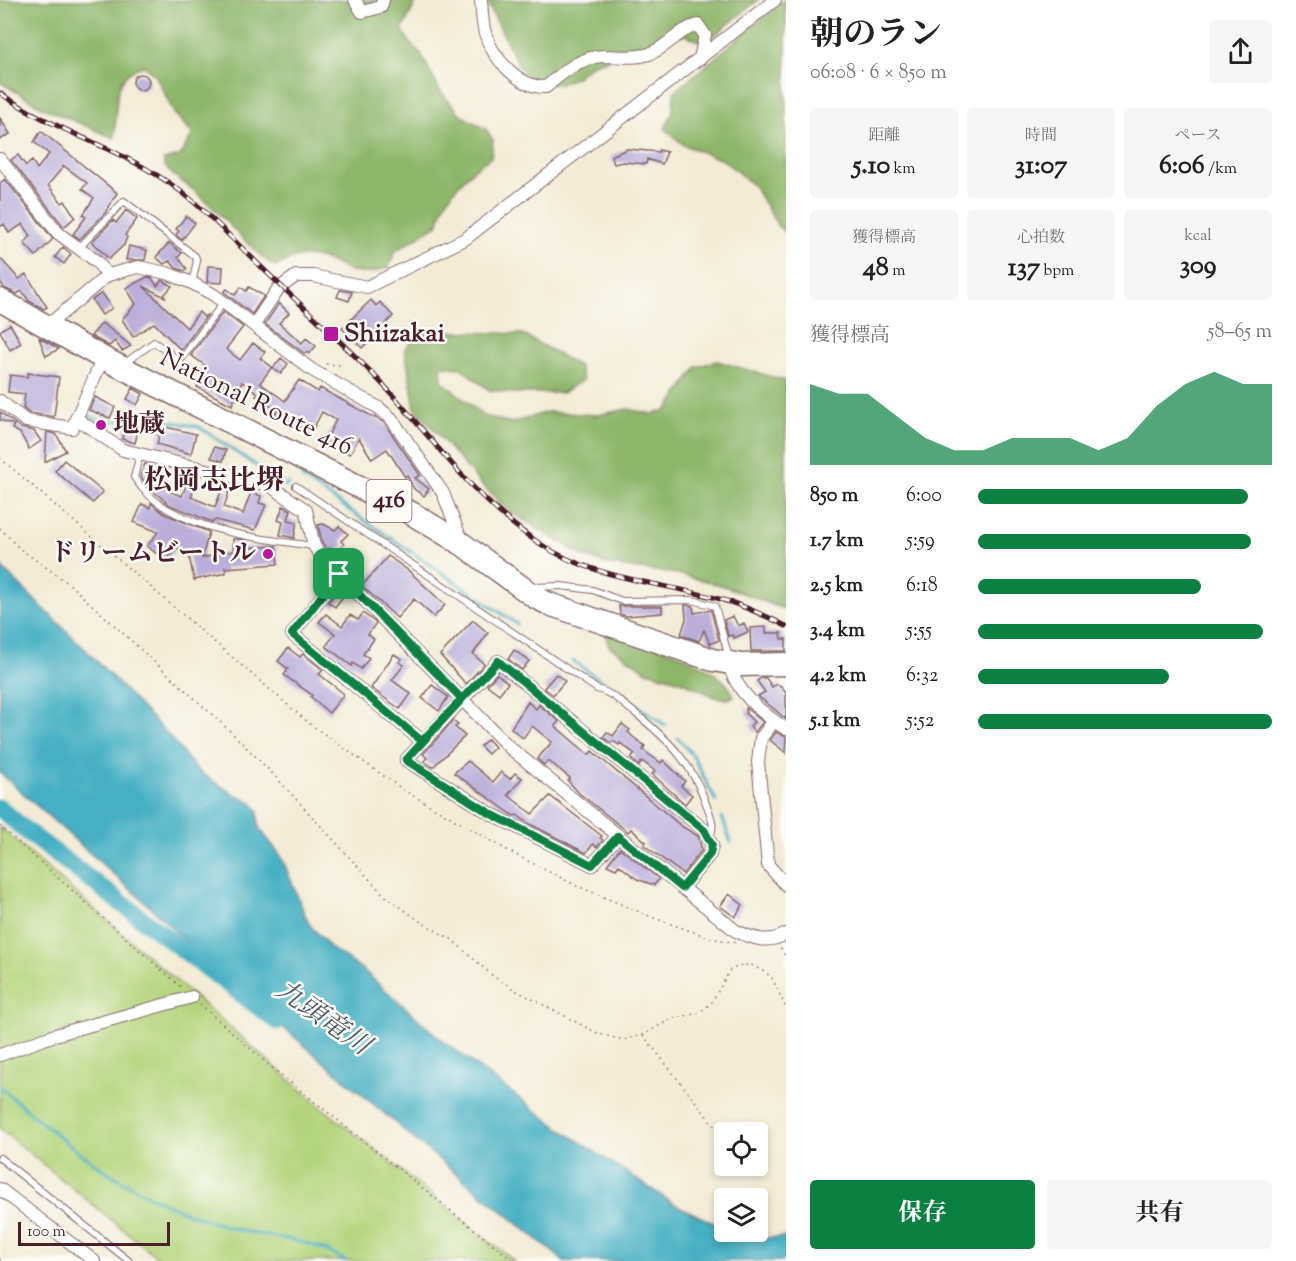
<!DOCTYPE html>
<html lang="ja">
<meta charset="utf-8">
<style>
:root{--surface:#fff;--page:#f6f6f6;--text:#222;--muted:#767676;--accent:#0b8043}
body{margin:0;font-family:"Sorts Mill Goudy","Noto Serif JP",serif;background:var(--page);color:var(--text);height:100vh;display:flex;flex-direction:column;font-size:22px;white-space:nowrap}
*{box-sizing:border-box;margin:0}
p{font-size:20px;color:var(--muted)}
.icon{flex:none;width:33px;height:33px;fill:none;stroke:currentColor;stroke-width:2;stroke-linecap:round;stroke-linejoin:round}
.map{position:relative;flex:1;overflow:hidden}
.details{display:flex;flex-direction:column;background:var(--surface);width:510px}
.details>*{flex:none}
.tools{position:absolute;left:714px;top:1122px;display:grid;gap:12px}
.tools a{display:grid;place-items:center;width:54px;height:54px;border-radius:6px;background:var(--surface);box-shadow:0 3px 9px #0003;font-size:30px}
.scale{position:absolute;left:18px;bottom:15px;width:152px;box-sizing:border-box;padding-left:6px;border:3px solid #4a1f2b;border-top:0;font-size:16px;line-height:21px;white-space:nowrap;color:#4a1f2b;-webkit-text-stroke:4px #fdfcf7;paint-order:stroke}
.pin{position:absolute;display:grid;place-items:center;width:51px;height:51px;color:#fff;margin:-26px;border-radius:12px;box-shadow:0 3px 9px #0006}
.round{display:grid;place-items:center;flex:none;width:63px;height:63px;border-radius:6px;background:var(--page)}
.overview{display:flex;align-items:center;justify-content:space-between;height:102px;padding:0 24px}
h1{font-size:33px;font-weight:700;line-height:45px}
.stats{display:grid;grid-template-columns:repeat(3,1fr);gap:9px;height:102px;padding:6px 24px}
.stats div{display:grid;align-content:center;border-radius:6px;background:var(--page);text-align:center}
.stats b{font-size:26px;font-weight:700}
.stats small{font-size:16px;font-weight:400}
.stats p{font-size:16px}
.chart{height:168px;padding:12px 24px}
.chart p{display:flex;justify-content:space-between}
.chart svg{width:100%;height:108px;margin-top:6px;fill:var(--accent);opacity:.7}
.action{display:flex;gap:12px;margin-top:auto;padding:12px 24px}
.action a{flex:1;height:69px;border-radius:6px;background:var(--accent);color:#fff;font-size:24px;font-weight:700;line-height:69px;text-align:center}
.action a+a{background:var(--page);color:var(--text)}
ul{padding:0 24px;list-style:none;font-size:20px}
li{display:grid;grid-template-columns:96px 72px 1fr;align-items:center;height:45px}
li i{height:15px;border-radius:8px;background:var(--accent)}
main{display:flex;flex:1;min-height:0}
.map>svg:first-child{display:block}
.green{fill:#b3d47b;stroke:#7e7a53;stroke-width:1.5}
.forest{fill:#8eb66b;stroke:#6c6a4b;stroke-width:1.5}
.water{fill:#45afc3;stroke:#486777;stroke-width:1.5}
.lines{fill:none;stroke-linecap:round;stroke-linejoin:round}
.stream{stroke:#45afc3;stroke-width:3}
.river{stroke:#45afc3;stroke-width:18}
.building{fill:#bbaeda}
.lane-casing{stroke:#856667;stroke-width:8}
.street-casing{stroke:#856667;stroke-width:14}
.highway-casing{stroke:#856667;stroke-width:25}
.path{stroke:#856667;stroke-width:1.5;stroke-dasharray:1.5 4.5;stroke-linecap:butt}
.lane{stroke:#fff;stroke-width:6}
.street{stroke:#fff;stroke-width:12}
.highway{stroke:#fff;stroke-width:22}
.rail-casing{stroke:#4a1f2b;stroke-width:5}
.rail{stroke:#fdfcf7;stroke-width:3;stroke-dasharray:9;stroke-linecap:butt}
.route-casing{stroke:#fff;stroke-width:12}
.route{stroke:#0b8043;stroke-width:8}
.poi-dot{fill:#b5179e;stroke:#fdfcf7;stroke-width:2}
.labels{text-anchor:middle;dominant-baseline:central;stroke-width:5;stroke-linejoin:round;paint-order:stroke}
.shield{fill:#fdfcf7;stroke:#806168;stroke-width:1.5}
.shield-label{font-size:24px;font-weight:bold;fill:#4a1f2b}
.poi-label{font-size:26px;font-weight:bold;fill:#4a1f2b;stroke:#fdfcf7;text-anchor:start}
.street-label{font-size:26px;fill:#4a1f2b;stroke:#fdfcf7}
.water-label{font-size:27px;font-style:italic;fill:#485968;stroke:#fdfcf7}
.quarter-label{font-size:28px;font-weight:bold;fill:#4a1f2b;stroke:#fdfcf7}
</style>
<main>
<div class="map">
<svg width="786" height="1261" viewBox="0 0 786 1261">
<rect width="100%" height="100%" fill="#fdfcf7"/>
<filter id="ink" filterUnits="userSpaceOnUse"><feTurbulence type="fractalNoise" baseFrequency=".0167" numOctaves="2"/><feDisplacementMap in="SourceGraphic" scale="12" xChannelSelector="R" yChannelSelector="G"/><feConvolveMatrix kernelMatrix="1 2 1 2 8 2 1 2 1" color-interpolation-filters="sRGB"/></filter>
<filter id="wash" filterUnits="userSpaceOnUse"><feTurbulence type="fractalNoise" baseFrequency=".008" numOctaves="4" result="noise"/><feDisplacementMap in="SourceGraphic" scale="24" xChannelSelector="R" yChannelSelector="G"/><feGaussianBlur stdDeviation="1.35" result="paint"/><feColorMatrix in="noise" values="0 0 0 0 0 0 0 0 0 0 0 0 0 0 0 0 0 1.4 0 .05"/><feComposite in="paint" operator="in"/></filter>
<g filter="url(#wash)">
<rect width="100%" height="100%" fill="#f3ebd6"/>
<!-- green -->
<path class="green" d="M0,827L320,1106L514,1261H162L0,1129Z"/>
<!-- forest -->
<path class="forest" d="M0,0H417L402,30L410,43L421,54L440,91L462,116L486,129L493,140L491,157C470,170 441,198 439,224L395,251L389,267C345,285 343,257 305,256C295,255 284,263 275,267C244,245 222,213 192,189C182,181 166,173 163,160L180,156L193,134L174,113L156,76L144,66C108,75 119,109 114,138L42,107L0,82Z
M486,0H758L715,35L698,41L687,35L668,34L644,49L593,64L576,77L560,84L540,83L531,80L520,68Z
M784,0H786V233L778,226L754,186L723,160L684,145L665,129L673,111L674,92Z
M436,331L522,334L579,366L583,380L562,393H514L489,390L461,368L441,366L442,381L484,416L512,423L547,412L597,415L628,409L652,414L667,410L697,367L717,361L786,381V610L724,586L678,574L610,565L581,555L509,511L480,483L415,408L405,349L417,336Z
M604,629C638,641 719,659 734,696L729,699L715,697L681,681L647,671L609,646Z"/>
<!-- water -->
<path class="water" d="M0,566L87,651L168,735L198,771L230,792L251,802L258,810L259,828L281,856L309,924L331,948L363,970L442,1040L559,1128L674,1204L724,1228V1232H737L761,1238L786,1237V1261H564L427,1150L223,976L149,906L0,773Z"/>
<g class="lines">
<!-- stream -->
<path class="stream" d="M87,415L103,421L164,420L199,427L286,486L289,483
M301,477L517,624
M573,661L611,687
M628,699L665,725
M678,738L693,756L716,801
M722,817L731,842
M0,1087C77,1153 128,1197 228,1227C273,1241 302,1234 346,1261"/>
<!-- river -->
<path class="river" d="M0,808L25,830L277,1021"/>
</g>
<g id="blocks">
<!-- building -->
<path class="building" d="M133 82a8 8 0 1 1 16 0a8 8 0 1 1-16 0Z
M0,118L10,134L0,140Z
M41,131L117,193L105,213L80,239L73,234L86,217L83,215L94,198L82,189L87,183L64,166L48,185L62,203L65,201L75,217L64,227L11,160L18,155L26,166L32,161L37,169L49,154L34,142Z
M627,149L659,152V150L667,152L662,164L647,159L646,164L623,162L614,164L611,156Z
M5,179L53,239L36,256L24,243L31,236L23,224L9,233L4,224L0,227V183Z
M126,210L137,219L125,235L127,237L124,245L109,259L92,242L113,220L116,223Z
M186,216L195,223L182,240L176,235L179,231L176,229Z
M169,243L182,253L178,257L187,269L184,271L176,268L170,261L164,264L156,257Z
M129,246L147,250L145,260H126Z
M63,247L71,254L64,264L55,257Z
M0,258L19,279L26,274L47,307L44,309L29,301L22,291L17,294L4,288L0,281Z
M208,266L223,267L222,283L207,282Z
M147,277L152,278L157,286L162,280L172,286L164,295L165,297L143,286L187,328L199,312L204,317L208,314L181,350L154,323L133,337L122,319L136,304L126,288Z
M241,287L246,291L249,287L264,296L252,314L224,292L227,289L235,295Z
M340,290L352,292L349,301L337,297Z
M102,293L112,308L102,315L92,300Z
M371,300L376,306L380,302L393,316L362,348L342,328Z
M279,303L289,313L279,323L302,343L306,338L316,346L309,354L307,351L305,354L265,324Z
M223,312L243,327L226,349L240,360L253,343L265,352L260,358L272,367L260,383L285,401L299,380L318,392L320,388L375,418L376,417L385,424L420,475L415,478L429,489L424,496L414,489L407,475L405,477L387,449L372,459L359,438L350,454L325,441L336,420L322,412L311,433L275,414L277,411L256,396L258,393L242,382L232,405L197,387L207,367L191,355Z
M102,323L119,336L131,346L122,351L115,341L109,346L91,336Z
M10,324L21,343L10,350L0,331Z
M39,338H40L59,349L46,356Z
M281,358L288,364L281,374L273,368Z
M28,373L59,377L54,417L29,413L23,408L25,394L8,392L10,375L27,377Z
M133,388L143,394L137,405L127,399Z
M95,397L115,407L110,418L89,410Z
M0,412L21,428L34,431L41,441L29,449L20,433L12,429L14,425L0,420Z
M126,424L139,427L135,443L122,439Z
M161,426L196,434L191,454L157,444Z
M47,432L56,434L66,451L45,462Z
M214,447L226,450L223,461L211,458Z
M64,460L103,492L93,503L55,471Z
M145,464L168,470L161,488L182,496L188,480L196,483L191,497L215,507L222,489L229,492L224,507L243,514L251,492L261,496L259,503L266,505L255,530L216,520L212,522L170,505L151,489L140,476Z
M151,503L165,514L209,532L202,558L233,551V539H237L244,540L241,548L276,546L278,564L225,568L226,573L194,580L188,551L176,548L166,561L147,546L158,532L134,522L142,504L150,508Z
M283,506L291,510L288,520L297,522L294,538L280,535L283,522L278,520Z
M323,524L335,530L339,526L348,534L341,541L344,544L336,553L330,548L328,550L322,543L318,525Z
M388,556L409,571L445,605L434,617L414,599L397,618L362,586Z
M338,589L345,594L335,607L328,602Z
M685,605L693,606L694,613L711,610L719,640L710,644L704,630L699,641L681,635L686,619Z
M619,606H662V613L626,616L620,614Z
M363,613L376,623L368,634L374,639L363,654L369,658L361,669L353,663L352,666L326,646L335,634L319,622L326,614L342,626L350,615L358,620Z
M733,616L738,626L744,623L748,632L734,638L733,635L728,636L724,620Z
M473,620L488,633L473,654L484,664L466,684L440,655Z
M766,627V633H781L782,639H786V651H751L750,628Z
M288,648L300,657L303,654L323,670L319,674L344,694L329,713L311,697L312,695L284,675L288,669L278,661Z
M514,650L529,661L522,670L508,659Z
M394,654L402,659L399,662L404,665L392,680L411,694L400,709L371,688Z
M497,674L508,683L499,694L487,685Z
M556,674L565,681L553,695L544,688Z
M761,678H766L772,687L777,684L781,686L786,693V719L758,696L765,692L757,681Z
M432,685L448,697L439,711L422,698Z
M528,702L536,709L539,705L559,721L555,726L589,755L592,751L681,826L698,836L702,850L683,874L644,845L646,842L631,829L628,832L579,793L568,781L570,778L554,765L548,761L544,765L537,759L552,742L532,726L523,738L511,728Z
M746,708L763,722L755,732L750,726L754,722L746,714Z
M453,721L458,725L455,727L465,736L433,767L424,761L427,758L423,754Z
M622,724L630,730L628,732L633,737L645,746L643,750L661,763L663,760L685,781L681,786L692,795L685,804L652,774L655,771L642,761L639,766L631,759L635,754L620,743L619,745L613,741L611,743L603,737L607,732L613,736Z
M776,732L786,737V753L770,740Z
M488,739L495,747L488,754L480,746Z
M468,761L493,782L501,772L510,779L515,773L522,778L508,795L532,814L550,796L602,836L600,838L603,840L597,847L593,844L586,853L528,823L517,815L514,816L454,773Z
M620,848L659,879L654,885L637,879L619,865L616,869L607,865Z
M729,894L743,905L735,917L720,906Z"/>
</g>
</g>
<g filter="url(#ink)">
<use href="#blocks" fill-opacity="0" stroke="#856667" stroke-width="1.5"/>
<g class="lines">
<defs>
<path id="lane" d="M78,249L124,201L195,256L197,261L192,283
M125,363L154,342L180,361L223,303
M140,455L134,477C166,530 258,538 314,546
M296,486L597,689C615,694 621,703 635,713C669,740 693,764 707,806C711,816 716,828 709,837
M534,587L561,586L593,590L622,601L692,600L715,606L729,658
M0,1158L129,1261"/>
<path id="street" d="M355,0L362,12L381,7L383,0
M481,0C482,11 482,23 485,33C492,57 519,88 546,87C562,73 580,57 603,56C619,56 634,59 649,54C667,48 679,29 698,25L705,35L700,59
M0,159L58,233L96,261L108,275L138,267L167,273L192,283L214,295L312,370L379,408L391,418L443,493L462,542
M254,325L278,289L296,276H313L367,287L465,239L775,0
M47,326L108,275
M0,401L26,421L72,428L103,358
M77,419L123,450L269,485L306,510L314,546L321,556L510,748L736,931C754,939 768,944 786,934
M339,575L292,634L422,741
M729,663C735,692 762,713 786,729
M774,721L761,738L758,762L768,865L786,885
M618,836L592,865L491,814L406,760L498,661L704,830L712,845L710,854L682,888
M0,1055L55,1035L192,997
M0,1189L94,1261"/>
<path id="highway" d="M0,300L103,358L411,513L462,544L535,597L549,604L713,660L742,665L786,664"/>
</defs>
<!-- lane casing -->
<use href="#lane" class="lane-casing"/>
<!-- street casing -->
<use href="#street" class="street-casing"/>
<!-- highway casing -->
<use href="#highway" class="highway-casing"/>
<!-- path -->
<path class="path" d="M326,364L340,365
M0,458L310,724L405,791L514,854L575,885L654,918L711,938L737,943
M0,528L20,549L68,583L229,730L273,774L384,895L421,922L451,939L493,976L515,990L599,1034L624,1040L643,1035L671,1019L699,1013L712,1002L730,970L742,965H751L765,972L772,978L786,1008
M0,826L183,989
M781,948L786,959
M200,1004L271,1067L514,1261
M643,1035L724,1138
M750,1166L757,1173
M0,1259L1,1261"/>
<!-- lane -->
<use href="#lane" class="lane"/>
<!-- street -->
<use href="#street" class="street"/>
<!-- highway -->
<use href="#highway" class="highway"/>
<defs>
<path id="rail" d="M0,93C61,136 138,152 195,203C224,229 251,258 279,284C316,319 354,353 388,390C437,444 479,505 542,545C596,580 662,582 723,600C745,606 766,616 786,626"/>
</defs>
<!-- rail casing -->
<use href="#rail" class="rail-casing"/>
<!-- rail -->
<use href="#rail" class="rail"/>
</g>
</g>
<g class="lines" filter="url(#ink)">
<defs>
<path id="route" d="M339,574L462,699L406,760L491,814L592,865L618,836L682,888L710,854L712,845L704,830L498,661L422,741L292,634L339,574"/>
</defs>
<!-- route casing -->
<use href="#route" class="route-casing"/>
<!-- route -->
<use href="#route" class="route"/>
</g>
<!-- markers -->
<g class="poi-dot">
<rect x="323" y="326" width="16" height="16" rx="3"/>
<circle cx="101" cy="425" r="6"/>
<circle cx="268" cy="554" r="6"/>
</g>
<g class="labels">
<!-- shield labels -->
<rect class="shield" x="366.5" y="480" width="45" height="42" rx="4.5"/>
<g class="shield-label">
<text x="389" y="501">416</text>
</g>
<!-- poi labels -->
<g class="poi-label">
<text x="344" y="334">Shiizakai</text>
<text x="113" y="425">地蔵</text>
<text x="256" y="554" text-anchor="end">ドリームビートル</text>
</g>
<!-- street labels -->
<g class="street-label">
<text transform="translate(256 403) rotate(26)">National Route 416</text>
</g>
<!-- water labels -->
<g class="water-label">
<text transform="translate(322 1019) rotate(35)">九頭竜川</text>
</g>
<!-- quarter labels -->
<g class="quarter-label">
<text x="214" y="482">松岡志比堺</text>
</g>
</g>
</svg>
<div class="tools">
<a><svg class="icon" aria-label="locate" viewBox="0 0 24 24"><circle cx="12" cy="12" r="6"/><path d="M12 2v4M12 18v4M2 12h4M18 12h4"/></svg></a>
<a><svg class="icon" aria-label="layers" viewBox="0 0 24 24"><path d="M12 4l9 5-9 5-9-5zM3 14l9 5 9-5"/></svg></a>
</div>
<div class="scale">100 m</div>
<div class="pin" style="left:339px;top:574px;background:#1e9e55"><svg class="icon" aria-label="arrive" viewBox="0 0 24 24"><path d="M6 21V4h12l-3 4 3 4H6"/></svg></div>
</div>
<section class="details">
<div class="overview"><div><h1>朝のラン</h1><p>06:08 · 6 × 850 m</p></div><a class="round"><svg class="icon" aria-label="share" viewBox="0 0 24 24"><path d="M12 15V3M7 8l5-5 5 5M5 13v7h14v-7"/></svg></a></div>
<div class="stats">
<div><p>距離</p><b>5.10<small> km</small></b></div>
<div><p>時間</p><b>31:07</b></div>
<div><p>ペース</p><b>6:06<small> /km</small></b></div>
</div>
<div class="stats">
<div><p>獲得標高</p><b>48<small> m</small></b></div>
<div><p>心拍数</p><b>137<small> bpm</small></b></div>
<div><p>kcal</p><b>309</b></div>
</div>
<div class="chart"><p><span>獲得標高</span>58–65 m</p>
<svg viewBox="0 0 160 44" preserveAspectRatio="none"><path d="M0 44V11L10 15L20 15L30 24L40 33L50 38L60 38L70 33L80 33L90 33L100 38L110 33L120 20L130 11L140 6L150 11L160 11V44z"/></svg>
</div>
<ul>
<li><b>850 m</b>6:00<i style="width:92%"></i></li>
<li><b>1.7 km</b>5:59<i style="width:93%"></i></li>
<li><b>2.5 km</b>6:18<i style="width:76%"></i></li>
<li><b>3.4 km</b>5:55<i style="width:97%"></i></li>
<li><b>4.2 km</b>6:32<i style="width:65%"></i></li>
<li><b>5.1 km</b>5:52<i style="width:100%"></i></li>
</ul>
<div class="action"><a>保存</a><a>共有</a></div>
</section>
</main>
